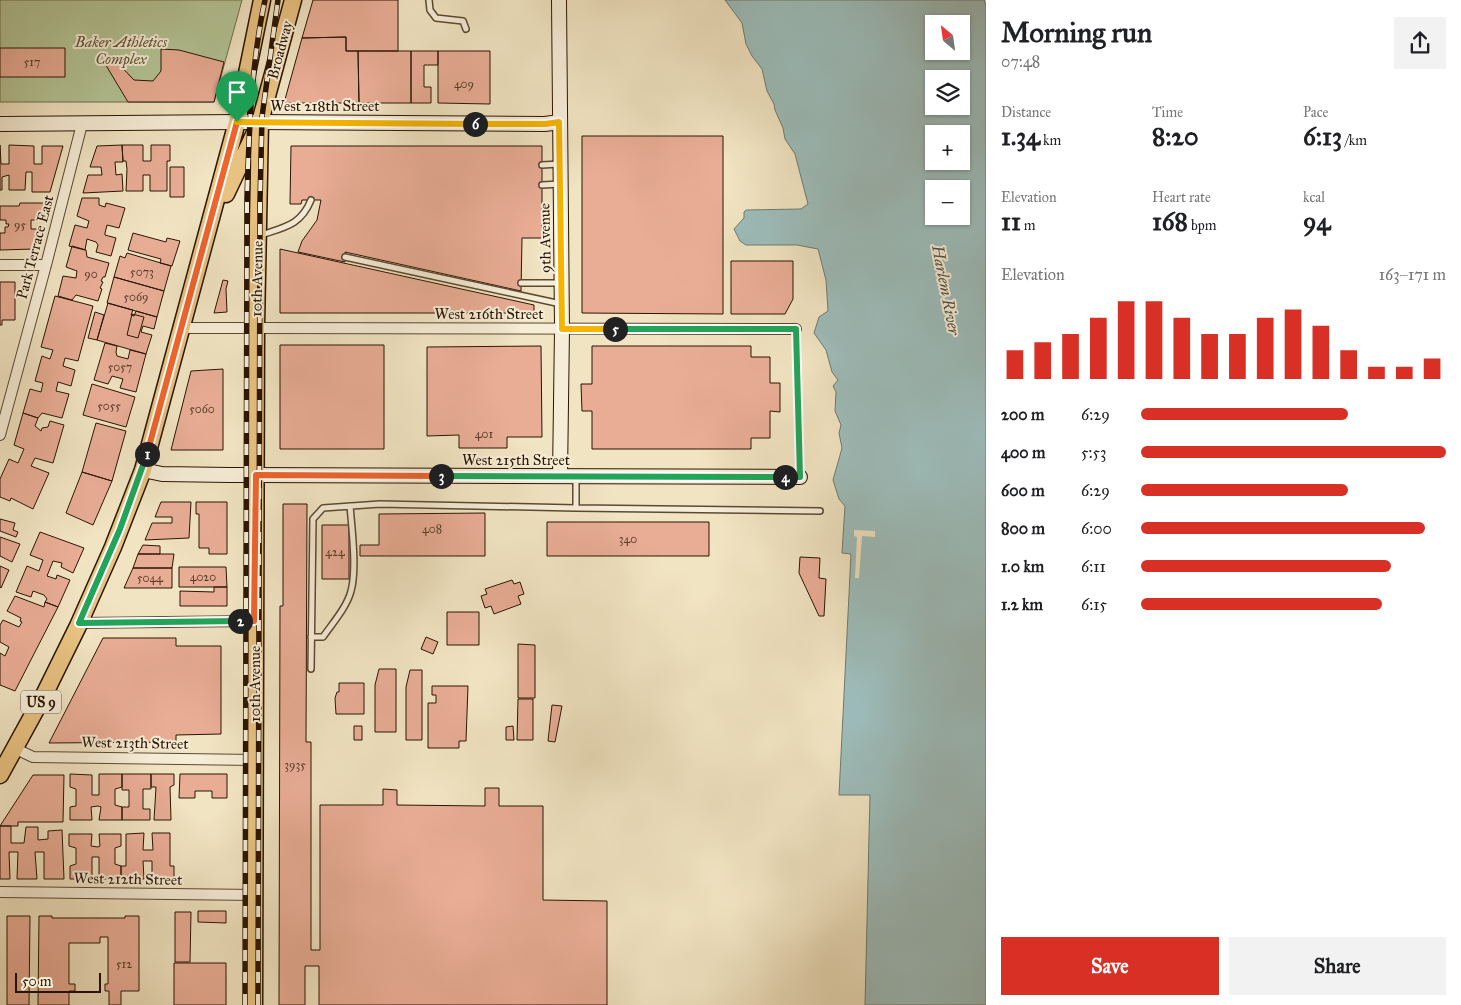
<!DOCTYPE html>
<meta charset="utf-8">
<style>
:root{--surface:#fff;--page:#f2f2f2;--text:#202124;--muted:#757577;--accent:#d93025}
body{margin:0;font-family:"IM FELL Great Primer",serif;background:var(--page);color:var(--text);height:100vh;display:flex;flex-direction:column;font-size:19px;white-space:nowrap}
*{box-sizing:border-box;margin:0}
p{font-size:16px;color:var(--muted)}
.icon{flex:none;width:28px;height:28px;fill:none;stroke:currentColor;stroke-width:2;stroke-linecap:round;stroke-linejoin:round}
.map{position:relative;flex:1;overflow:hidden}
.panel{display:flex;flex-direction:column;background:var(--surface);width:475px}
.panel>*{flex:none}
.needle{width:32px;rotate:331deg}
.controls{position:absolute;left:925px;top:15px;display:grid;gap:10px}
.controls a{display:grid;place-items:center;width:45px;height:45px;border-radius:0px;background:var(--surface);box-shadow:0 1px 4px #0004;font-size:25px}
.scale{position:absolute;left:15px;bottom:12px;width:86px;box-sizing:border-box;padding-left:5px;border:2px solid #2a1502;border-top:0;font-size:14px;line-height:18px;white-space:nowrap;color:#2a1502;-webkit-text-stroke:4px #f6edd7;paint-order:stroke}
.pin{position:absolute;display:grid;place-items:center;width:42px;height:42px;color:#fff;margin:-51px -21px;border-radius:50% 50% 50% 0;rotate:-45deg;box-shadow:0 0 5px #0007}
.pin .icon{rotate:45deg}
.km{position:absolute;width:25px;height:25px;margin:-12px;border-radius:50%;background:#222;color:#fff;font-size:14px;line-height:25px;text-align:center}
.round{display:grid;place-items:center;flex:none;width:52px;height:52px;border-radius:0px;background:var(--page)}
.overview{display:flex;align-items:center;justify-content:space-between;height:85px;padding:0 15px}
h1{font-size:28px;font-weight:700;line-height:38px}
.metrics{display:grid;grid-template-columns:repeat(3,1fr);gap:8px;height:85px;padding:5px 15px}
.metrics div{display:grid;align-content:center}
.metrics b{font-size:25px;font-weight:700}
.metrics small{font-size:14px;font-weight:400}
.metrics p{font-size:14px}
.chart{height:140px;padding:10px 15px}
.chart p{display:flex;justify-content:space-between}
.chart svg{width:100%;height:90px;margin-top:5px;stroke:var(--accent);stroke-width:6}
.cta{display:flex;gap:10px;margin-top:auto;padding:10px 15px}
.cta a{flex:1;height:58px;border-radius:0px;background:var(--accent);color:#fff;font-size:20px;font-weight:700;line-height:58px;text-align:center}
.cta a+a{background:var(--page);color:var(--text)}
ul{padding:0 15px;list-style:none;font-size:16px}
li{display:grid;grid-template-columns:80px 60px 1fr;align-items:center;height:38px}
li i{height:12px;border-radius:6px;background:var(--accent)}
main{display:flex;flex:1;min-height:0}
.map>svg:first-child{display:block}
.green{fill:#b4c597;stroke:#6f6d4c}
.water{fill:#9dbdbb;stroke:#6f7a71;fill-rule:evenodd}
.pier{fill:#f1e4c2}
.building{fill:#e9ad96;stroke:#2a1502}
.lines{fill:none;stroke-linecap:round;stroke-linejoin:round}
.lane-casing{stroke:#5c4932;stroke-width:8}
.street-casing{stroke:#5c4932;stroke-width:12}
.secondary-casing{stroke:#2a1502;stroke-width:16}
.primary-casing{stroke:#2a1502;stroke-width:19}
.lane{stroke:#f6edd7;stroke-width:5}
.street{stroke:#f6edd7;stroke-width:10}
.secondary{stroke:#f6edd7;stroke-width:14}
.primary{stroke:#e8c281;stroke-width:16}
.rail-casing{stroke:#2a1502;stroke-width:5.5}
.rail{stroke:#f6edd7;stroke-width:4;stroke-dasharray:11;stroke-linecap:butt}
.split-1-casing{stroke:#fff;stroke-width:10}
.split-2-casing{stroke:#fff;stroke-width:10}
.split-3-casing{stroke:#fff;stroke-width:10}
.split-4-casing{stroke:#fff;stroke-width:10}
.split-5-casing{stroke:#fff;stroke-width:10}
.split-6-casing{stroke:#fff;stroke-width:10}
.split-7-casing{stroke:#fff;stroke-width:10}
.split-1{stroke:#f0652b;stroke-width:6}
.split-2{stroke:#22a559;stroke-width:6}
.split-3{stroke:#f0652b;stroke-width:6}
.split-4{stroke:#22a559;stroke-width:6}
.split-5{stroke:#22a559;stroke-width:6}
.split-6{stroke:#f5b400;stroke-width:6}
.split-7{stroke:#f5b400;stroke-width:6}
.labels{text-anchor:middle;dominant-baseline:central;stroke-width:4;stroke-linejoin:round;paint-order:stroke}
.number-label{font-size:12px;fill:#5a3b27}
.shield{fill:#f6edd7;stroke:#675642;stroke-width:1}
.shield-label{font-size:14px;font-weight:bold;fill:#2a1502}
.park-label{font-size:15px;font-style:italic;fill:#5a5336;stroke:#f6edd7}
.street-label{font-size:15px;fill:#2a1502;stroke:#f6edd7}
.water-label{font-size:16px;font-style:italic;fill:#525043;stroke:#f6edd7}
</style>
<main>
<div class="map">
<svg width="986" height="1005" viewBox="0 0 986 1005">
<rect width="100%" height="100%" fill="#f1e4c2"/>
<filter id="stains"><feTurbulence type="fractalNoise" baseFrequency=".004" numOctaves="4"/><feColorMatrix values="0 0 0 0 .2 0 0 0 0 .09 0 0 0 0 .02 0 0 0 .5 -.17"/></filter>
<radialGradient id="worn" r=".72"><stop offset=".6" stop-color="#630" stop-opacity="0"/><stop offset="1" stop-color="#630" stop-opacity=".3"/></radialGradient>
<!-- green -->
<path class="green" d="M0,0H242L214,102H0Z"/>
<!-- water -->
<path class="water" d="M725,0H984L986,6V1005H865L870,795H839L851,554L842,553L845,506L839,499L833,480L842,448L839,433L841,425L835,411L836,392L833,386L838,380L832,372L826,350L814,333L819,317L828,311L826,280L818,249L797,245H746L740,241L734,229L744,218V212L746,210L801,209L808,204L795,154L785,139L783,128L775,110L774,104L767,91L762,69L752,56L746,44L742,23ZM934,24H961V51H934ZM934,79H961V106H934ZM934,134H961V161H934ZM934,189H961V216H934Z"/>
<!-- pier -->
<path class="pier" d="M854,530L875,531V537L862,536L859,578H855L857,537L854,536Z"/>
<!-- building -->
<path class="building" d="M313,0H398V51H346V37L302,38Z
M346,37V51H358L359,103H284L302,38Z
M0,48H65V77H0Z
M161,49L179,50L224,62L214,102H128L104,62L113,58L134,80L153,81L161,71Z
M358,51H411V103H359Z
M411,51H438V65H424V87H431V103H411Z
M438,51H490V104L438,103Z
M582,136H723V314L582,313Z
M0,145L1,164H9V145L34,146V164H42V146H63L50,192H32V172H26L25,190H9V175L2,177V190H0Z
M122,145H143V161H151V145H170V161H167V191H150V175H143V191H126L127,169L126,161H123Z
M122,145L123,162H115L116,175L122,174L123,191L83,193L88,175H102L101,167H90L97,146Z
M291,146H542V238H522L521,291L345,252V262L298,252L302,241L317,220L321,200H302L301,204H290Z
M170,167H184V197H170Z
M82,198H99V205L105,207L106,203L125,208L119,228L107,225L105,233V235L116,238L111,256L96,252L98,245L96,242L87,239L85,250L69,246L75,225L87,228L89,221L77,216Z
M20,203H46L42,220H31V229H39L34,249L0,250V233H5V227H8L9,224H6V220H0V206H19Z
M133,233L166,242L167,238L180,241L172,266L160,263L161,259L128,250Z
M72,246L86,250L87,257L109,263L105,277H103L101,281L103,282L100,288L102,289L98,301L76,295L72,300L58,296L63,276L76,278L77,271L66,267Z
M280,249L534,305V313H280Z
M127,253L171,266L164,291L114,277L120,256L125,258Z
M731,261H793V299L785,314H731Z
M114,277L164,291L157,317L107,303Z
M223,280L228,281L226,289L227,312L214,313Z
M0,282H15V320H2V325H0Z
M55,296L93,306L78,361L65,358L63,366L75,370L71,386L58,382L56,391L69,394L62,418L42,413L38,418L23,413L30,389L41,392L43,383L35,381L42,356L50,359L53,350L41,347Z
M108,303L133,310L131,315L134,316L136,311L157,317L154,329L143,326L141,332L152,335L146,354L97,340Z
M95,312L104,315L97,340L88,338Z
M132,314L144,317L138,338L127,335Z
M105,343L117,346L116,352L117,356L128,359L130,350L146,354L136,392L120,388L123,379L112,376L108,384L94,380Z
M280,345H384V449H280Z
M541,346L542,437H507V448H459V435L427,436V347Z
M592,346H751V357H770V383H780V412L770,411V438H751V449H592V411H582L581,384H592Z
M223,369V450H171L191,371Z
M92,384L135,397L126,427L83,415Z
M23,413L38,418L35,426L41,431L42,428L48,427L50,421L64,425L53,463L35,458L31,466L49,473L33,509L11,498L10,501L0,497V479L9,459L18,463L24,449L14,445Z
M96,423L126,431L112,481L82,472Z
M82,472L112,481L93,525L66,513Z
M161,502H191L189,538L145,540L152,523H172V517H155Z
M196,502H227V554H209V548H199V514H196Z
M283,504H307L306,742H311V950H320V805H383V789L397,790V805L485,806V788H499V806H543V900L607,901V1005H319V966H305V1005H279L280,606H283Z
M485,513V556H360V545H379V514Z
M0,519L15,523L13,530L18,532L16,537L0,531Z
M547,522H709V556H547Z
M322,525H349V579H322Z
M40,532L84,548L73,573L61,567L62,563L53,561L47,576L56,579L57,575L70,580L58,607L45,602L47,599L44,595L33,591L31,597L16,592L27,566L39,571L43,560L30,555Z
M0,537L20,544L12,562L0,556Z
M143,545L160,546V554H138Z
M138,554H174L172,568H133Z
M800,557L820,558L819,578L826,579L824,616H819L799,573Z
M0,566L9,570L1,588L0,587Z
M179,567H226L227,587H179Z
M133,568H172V588H124Z
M512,580L514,584L520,582L524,594L518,596L521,604L494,614L491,606L485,608L481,596L487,594L485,589Z
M214,587H227V606H180V591L214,592Z
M15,596L44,607L45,602L58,607L15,691L0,685V653L5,656L9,647L0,642V625L3,620L19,627L22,622L20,621L21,618L7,611Z
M447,612H479V645H447Z
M426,637L438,642L433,654L421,649Z
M103,638H176V646H221V734L176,735V742L49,743Z
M518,644L535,645V698H518Z
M379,669H396V732H375V685Z
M410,670H422V740H406V687Z
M339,683H364V714H336L335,698L337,692H339Z
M432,686H468L466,741H459V748H428V703H436V695H432Z
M518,699H533V740H517Z
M552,705L562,706L555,742L548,741Z
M354,726H362V740H354Z
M513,726L514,740H506V727Z
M70,774L92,775V795H99V774H122V787L115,789V805L122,807V820H99L101,807L98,806L91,807L92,820H70V807L76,806V789L70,787Z
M122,774H151V789H143V809H150V820H122V807H129V790H122Z
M151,774H174V785L170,787L171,820H154L156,787H151Z
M180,774H227V798H212V791H195V798H179Z
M33,775H64L63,822H18V826H0Z
M0,826H11V843H24L26,827H38V840L48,839V831L62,830L64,879H44V852H35L37,879H17L18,852H9L10,879H0Z
M144,833L143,850H153L152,833H170V866H174V879H152V861H143L144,879H121V866H126V834Z
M69,834H92L91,846L98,847L100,846L99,834H121V846L115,848V864L121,866V879H99V857H92V879H70V866L76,864V848L69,846Z
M198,911H226V923L198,922Z
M175,912H191L190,962H175Z
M7,916H30L29,1005H7Z
M39,916H52V918H125V916H139V991H121V1005H109V991H105V984H108V937H100V943H69V984H75V991H69V1005H38Z
M174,963H226V1005H174Z"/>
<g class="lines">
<defs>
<path id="lane" d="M429,0L430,10L436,18L463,21L466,29
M542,165L559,164
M542,185L560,184
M261,235C285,227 301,225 311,200
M345,257L561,304
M521,283H561
M796,329L800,477
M576,508L820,511
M311,637H323C332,624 347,607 351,591C357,570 352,529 350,506
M311,669L313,519L323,508L380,504L576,508V477"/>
<path id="street" d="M0,265H46
M183,328L796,329
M0,435L46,265L82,124
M79,623L254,621
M16,749L33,757L255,760
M0,892L256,895"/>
<path id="secondary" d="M559,0L562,329L560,476
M0,124L237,122L545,124L559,122
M143,470L162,474L230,475L800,477"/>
<path id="primary" d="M226,194L260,122L293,0
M0,775L46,691L78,626L113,547L143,470L237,122L262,0
M254,1005L256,328L260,122"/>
</defs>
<!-- lane casing -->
<use href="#lane" class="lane-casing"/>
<!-- street casing -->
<use href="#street" class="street-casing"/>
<!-- secondary casing -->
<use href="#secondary" class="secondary-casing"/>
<!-- primary casing -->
<use href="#primary" class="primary-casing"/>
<!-- lane -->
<use href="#lane" class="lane"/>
<!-- street -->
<use href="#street" class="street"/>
<!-- secondary -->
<use href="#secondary" class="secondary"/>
<!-- primary -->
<use href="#primary" class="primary"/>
<defs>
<path id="rail" d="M245,1005L247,198C249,132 251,65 265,0
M258,1005L260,201L262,117L278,0"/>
</defs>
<!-- rail casing -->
<use href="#rail" class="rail-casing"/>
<!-- rail -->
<use href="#rail" class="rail"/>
</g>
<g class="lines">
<defs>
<path id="split-1" d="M147,454L237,122"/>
<path id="split-2" d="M147,454L120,529L79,623L240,621"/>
<path id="split-3" d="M240,621H254L256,475L441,476"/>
<path id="split-4" d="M441,476L785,477"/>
<path id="split-5" d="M615,329H796L800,477H785"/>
<path id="split-6" d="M475,124H546L559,122L562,329H615"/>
<path id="split-7" d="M237,122L475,124"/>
</defs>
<!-- split-1 casing -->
<use href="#split-1" class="split-1-casing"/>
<!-- split-2 casing -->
<use href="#split-2" class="split-2-casing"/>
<!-- split-3 casing -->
<use href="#split-3" class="split-3-casing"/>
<!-- split-4 casing -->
<use href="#split-4" class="split-4-casing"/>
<!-- split-5 casing -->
<use href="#split-5" class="split-5-casing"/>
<!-- split-6 casing -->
<use href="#split-6" class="split-6-casing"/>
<!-- split-7 casing -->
<use href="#split-7" class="split-7-casing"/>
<!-- split-1 -->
<use href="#split-1" class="split-1"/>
<!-- split-2 -->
<use href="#split-2" class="split-2"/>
<!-- split-3 -->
<use href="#split-3" class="split-3"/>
<!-- split-4 -->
<use href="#split-4" class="split-4"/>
<!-- split-5 -->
<use href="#split-5" class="split-5"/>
<!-- split-6 -->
<use href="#split-6" class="split-6"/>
<!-- split-7 -->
<use href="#split-7" class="split-7"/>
</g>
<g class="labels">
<!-- number labels -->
<g class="number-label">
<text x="32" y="62">517</text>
<text x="464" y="84">409</text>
<text x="20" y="225">95</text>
<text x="142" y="272">5073</text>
<text x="91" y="274">90</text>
<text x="136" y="297">5069</text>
<text x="120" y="367">5057</text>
<text x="109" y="406">5055</text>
<text x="202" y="409">5060</text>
<text x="484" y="434">401</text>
<text x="432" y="529">408</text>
<text x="628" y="539">340</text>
<text x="335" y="552">424</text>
<text x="203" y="577">4020</text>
<text x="150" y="578">5044</text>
<text x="295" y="765">3935</text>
<text x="124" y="964">512</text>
</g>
<!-- shield labels -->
<rect class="shield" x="21" y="690.5" width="40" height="23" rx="4"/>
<g class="shield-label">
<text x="41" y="702">US 9</text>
</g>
<!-- park labels -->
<g class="park-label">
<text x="121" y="42">Baker Athletics<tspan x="121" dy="17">Complex</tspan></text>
</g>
<!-- street labels -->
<g class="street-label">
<text transform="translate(280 50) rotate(-75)">Broadway</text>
<text x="325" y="106">West 218th Street</text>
<text transform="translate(545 238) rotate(-91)">9th Avenue</text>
<text transform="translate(35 247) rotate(-75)">Park Terrace East</text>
<text transform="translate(257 279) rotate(-89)">10th Avenue</text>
<text x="489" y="314">West 216th Street</text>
<text x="516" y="460">West 215th Street</text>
<text transform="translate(255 684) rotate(-90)">10th Avenue</text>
<text transform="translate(135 743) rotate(1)">West 213th Street</text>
<text transform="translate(128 879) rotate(1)">West 212th Street</text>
</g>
<!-- water labels -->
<g class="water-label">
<text transform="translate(946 290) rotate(79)">Harlem River</text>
</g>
</g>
<rect width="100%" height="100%" filter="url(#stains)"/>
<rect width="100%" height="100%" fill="url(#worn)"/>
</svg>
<div class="controls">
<a><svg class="needle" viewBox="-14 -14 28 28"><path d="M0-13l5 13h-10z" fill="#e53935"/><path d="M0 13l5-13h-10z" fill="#757577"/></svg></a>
<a><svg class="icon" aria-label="layers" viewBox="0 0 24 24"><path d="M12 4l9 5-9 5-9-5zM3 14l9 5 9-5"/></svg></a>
<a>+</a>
<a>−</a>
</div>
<div class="scale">50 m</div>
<div class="pin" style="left:237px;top:122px;background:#1e9e55"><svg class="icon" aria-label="arrive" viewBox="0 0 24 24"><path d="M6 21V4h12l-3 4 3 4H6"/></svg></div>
<b class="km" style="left:147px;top:454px">1</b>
<b class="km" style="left:240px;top:621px">2</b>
<b class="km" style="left:441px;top:476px">3</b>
<b class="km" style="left:785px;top:477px">4</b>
<b class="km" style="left:615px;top:329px">5</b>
<b class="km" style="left:475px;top:124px">6</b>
</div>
<section class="panel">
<div class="overview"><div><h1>Morning run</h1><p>07:48</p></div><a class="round"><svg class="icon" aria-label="share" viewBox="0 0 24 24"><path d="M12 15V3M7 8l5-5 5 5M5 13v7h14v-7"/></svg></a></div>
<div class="metrics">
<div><p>Distance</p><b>1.34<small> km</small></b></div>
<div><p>Time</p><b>8:20</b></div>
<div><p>Pace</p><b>6:13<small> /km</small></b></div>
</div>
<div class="metrics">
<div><p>Elevation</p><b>11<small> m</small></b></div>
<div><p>Heart rate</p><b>168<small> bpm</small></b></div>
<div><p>kcal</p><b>94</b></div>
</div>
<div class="chart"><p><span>Elevation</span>163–171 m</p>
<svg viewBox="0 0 160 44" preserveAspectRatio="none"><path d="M5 44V30M15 44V26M25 44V22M35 44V14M45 44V6M55 44V6M65 44V14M75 44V22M85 44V22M95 44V14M105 44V10M115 44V18M125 44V30M135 44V38M145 44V38M155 44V34"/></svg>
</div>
<ul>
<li><b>200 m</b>6:29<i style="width:68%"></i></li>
<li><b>400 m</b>5:53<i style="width:100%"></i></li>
<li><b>600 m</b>6:29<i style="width:68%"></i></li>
<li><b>800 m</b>6:00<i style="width:93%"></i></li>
<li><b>1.0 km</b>6:11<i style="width:82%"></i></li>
<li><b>1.2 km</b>6:15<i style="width:79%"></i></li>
</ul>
<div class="cta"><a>Save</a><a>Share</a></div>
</section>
</main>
